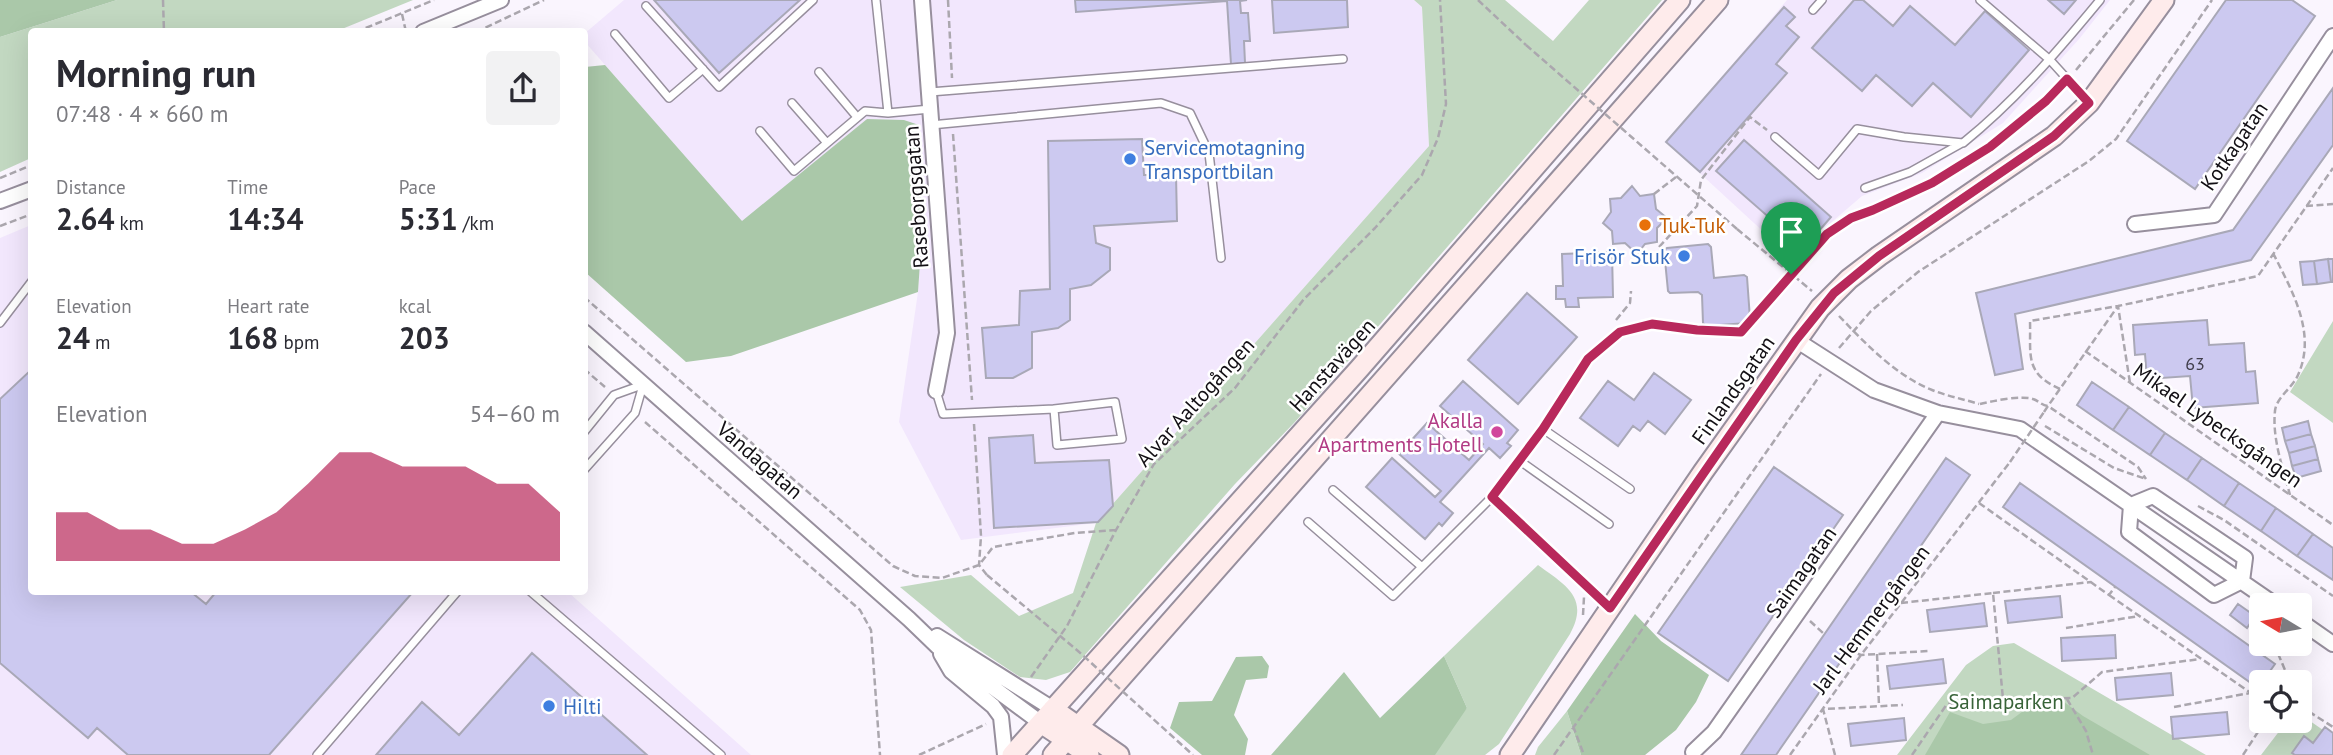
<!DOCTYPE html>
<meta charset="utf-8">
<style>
:root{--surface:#fff;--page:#f2f2f3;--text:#2b2b33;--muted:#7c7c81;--accent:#b8295b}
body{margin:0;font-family:"PT Sans",sans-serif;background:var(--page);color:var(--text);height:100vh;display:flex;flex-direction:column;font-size:26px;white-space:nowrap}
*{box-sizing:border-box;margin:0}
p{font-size:23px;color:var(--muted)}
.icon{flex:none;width:38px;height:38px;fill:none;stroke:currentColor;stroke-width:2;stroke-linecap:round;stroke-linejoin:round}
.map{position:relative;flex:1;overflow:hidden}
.sheet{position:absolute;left:28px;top:28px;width:560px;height:567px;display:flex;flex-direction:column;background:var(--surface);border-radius:7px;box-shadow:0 7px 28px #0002}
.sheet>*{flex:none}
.needle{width:46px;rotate:280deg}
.tools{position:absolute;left:2249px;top:593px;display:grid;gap:14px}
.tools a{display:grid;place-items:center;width:63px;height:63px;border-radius:7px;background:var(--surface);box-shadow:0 7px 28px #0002;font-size:35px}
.pin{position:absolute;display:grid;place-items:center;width:60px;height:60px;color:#fff;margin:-72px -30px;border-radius:50% 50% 50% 0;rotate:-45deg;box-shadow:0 0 7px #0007}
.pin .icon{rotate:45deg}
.round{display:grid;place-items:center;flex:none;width:74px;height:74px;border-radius:7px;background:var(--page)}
.summary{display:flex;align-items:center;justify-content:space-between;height:119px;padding:0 28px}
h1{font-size:38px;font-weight:700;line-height:52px}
.stats{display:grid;grid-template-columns:repeat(3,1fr);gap:10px;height:119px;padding:7px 28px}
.stats div{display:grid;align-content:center}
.stats b{font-size:30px;font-weight:700}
.stats small{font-size:19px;font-weight:400}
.stats p{font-size:19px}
.chart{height:196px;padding:14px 28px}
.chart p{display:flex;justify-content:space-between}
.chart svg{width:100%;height:126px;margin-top:7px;fill:var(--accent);opacity:.7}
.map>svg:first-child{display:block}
.built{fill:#f2e7fd}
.green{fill:#c2d8c1}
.forest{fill:#aac8a9}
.building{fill:#ccc9f0;stroke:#a9a8b7;stroke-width:2}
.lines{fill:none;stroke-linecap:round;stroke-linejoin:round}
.lane-casing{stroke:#978f9d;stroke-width:10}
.street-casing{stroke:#978f9d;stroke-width:18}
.secondary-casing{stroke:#978f9d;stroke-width:23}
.path{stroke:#aba7ae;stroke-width:2.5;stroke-dasharray:7 3.5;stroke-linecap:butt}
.lane{stroke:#fff;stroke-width:7}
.street{stroke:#fff;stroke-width:14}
.secondary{stroke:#feebeb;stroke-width:19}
.path-bridge{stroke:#aba7ae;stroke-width:2.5;stroke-dasharray:7 3.5;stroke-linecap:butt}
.route-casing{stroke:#fff;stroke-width:14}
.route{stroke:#b8295b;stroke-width:9}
.shop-dot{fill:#3f7fe0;stroke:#fff;stroke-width:2.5}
.food-dot{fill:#e8710a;stroke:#fff;stroke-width:2.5}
.hotel-dot{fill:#d1479c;stroke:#fff;stroke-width:2.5}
.labels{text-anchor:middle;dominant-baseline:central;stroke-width:5;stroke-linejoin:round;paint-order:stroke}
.number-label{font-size:18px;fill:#403e4b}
.street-label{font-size:21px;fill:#120f14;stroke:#fff}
.shop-label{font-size:21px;fill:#366cbe;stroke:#fff;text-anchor:start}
.food-label{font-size:21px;fill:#c56008;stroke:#fff;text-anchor:start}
.hotel-label{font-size:21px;fill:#b23c85;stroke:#fff;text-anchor:end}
.park-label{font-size:21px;fill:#386338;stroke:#fff}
</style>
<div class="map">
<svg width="2333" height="755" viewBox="0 0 2333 755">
<rect width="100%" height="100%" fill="#faf5fe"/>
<!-- built -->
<path class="built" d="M624,0H1414L1422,7L1429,146L1096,523L961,540L899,422L918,292L922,234L919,126L904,120L867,119L742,222L585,42L584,34Z
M1787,0H2110L2080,38L2003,123L1922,173L1862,196L1791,257L1666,142Z
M31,225L32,592H568L751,755H0V238Z"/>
<!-- green -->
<path class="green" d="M117,0H413L337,31L32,32L31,158L0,172V37Z
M1414,0H1505L1553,41L1589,0H1662L1295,422L1235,484L1070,672L1046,680L1020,677L964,640L900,587L971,575L1019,616L1073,593L1096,523L1429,146L1422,7Z
M2333,321V423L2290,392Z
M1538,565C1565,585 1590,597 1570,634L1499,744L1485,755H1423L1467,708L1444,656Z
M2014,643L2206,755H1897L1966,665L1993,646Z
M1567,711L1581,755H1535L1538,747Z
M2300,714L2333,737V755H2261L2287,721H2300Z"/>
<!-- forest -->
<path class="forest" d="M0,0H117L0,37Z
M605,65L742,221L867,119L904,120L919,125L922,234L918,292L731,356L686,362L585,272V67Z
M1635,614L1661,641L1709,675L1696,702L1676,730L1645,755H1581L1567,711Z
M1262,656L1269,666L1267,678L1246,680L1234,715L1248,739L1245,755H1202L1170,728L1179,702L1212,701L1236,657Z
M1444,656L1467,708L1435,755H1271L1344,672L1380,718Z
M2060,699L2083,716L2150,755H1925L1950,712L1983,724L2011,720L2026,709Z"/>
<!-- building -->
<path class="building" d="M654,0H800L719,73Z
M1075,0H1247L1240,1L1241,13H1248L1250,41H1244L1245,63L1231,64L1227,1L1076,12Z
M1272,0H1347L1348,27L1274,33Z
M1854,0H1863L1893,26L1910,6L1955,45L1985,11L2029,50L1971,117L1933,83L1912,106L1876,75L1862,91L1812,48Z
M2048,0H2076L2064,14Z
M2226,0H2292L2315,16L2195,189L2127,141Z
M1784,7L1795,17L1786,26L1799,37L1776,64L1787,73L1700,172L1666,142Z
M2333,88V145L2251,260L2015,314L2023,369L1995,375L1976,293L2233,230Z
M1142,139L1144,175H1176L1177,221L1094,226L1096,243L1110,248V270L1091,285L1070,289V320L1058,328L1032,332V368L1013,378H986L982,328L1019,325L1020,291L1050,289L1048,141Z
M1744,140L1831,217L1804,248L1716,171Z
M1632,186L1640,196L1654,194L1656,209L1667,218L1657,228V242L1645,244L1637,254L1625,243L1613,244L1612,231L1603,223L1611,212L1610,199L1621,198Z
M1708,244L1711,247L1714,278L1744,275L1747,277L1750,319L1747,323L1706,326L1703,323L1702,295L1698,292L1670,293L1668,291L1664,250L1667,248Z
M1612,252L1613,297L1578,298L1579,307H1566L1565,299H1556V286H1563L1562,254Z
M2328,259H2333V282H2331Z
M2328,259L2331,282L2317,284L2314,261Z
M2314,261L2317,284L2303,285L2300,262Z
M1527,293L1577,337L1518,404L1468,360Z
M2207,320L2209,345L2244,343L2246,372L2255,371L2258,403L2193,408L2190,376L2147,379L2145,354L2135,355L2133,325Z
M32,369V592H191L206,604L216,592H413L269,755H128L97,728L88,738L0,663V399Z
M1654,373L1691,400L1665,434L1648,421L1640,431L1633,426L1618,446L1580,418L1608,381L1634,400Z
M1463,381L1518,430L1507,443L1511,446L1500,458L1489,448L1440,502L1453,513L1442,526L1439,523L1425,539L1366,487L1392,458L1435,497L1441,491L1399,454L1427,423L1469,460L1483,444L1440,406Z
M2092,382L2129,407L2113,430L2077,405Z
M2129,407L2165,433L2150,455L2113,430Z
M2308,421L2311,434L2285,441L2282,428Z
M2165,433L2202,458L2187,480L2150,455Z
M2311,434L2315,446L2289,453L2285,441Z
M1033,435L1035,463L1109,460L1113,506L1098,522L994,528L989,438Z
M2315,446L2318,459L2292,466L2289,453Z
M1946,458L1970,475L1776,755H1741Z
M2202,458L2239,483L2224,506L2187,480Z
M2318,459L2321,471L2296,478L2292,466Z
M1774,467L1843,515L1728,681L1658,633Z
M2020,483L2275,664L2258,688L2003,507Z
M2239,483L2276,508L2261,531L2224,506Z
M2276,508L2313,534L2297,556L2261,531Z
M2313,534L2333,548V580L2297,556Z
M2060,596L2062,617L2008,623L2005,601Z
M1984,603L1987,626L1930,632L1927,610Z
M2238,604L2255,616L2247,628L2230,615Z
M2115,635L2116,658L2062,661L2061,638Z
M532,653L647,755H376L422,702L459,735Z
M1943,659L1946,683L1890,689L1887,666Z
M2171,673L2173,695L2117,700L2115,678Z
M2227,712L2229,734L2173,739L2171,717Z
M1904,718L1906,740L1851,746L1848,724Z
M2325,727L2333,733V755H2295L2292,753L2304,736L2313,743Z"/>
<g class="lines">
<defs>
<path id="lane" d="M876,0L888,113L930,109
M1980,0L2050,60L2089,103
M646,6L719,87L813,0
M1813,10L1822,0
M615,34L669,98L703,69
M819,72L857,117
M930,92L1343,59
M792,103L827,143
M931,125L1161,103L1190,113L1209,153L1221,258
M760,131L794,171L865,111L888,113
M1775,137L1819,175L1857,129L1904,137L1963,143C2016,100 2057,52 2100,0
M1865,188L1910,172L1962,143
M0,323L32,281
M936,391L943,414L1054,409L1057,445L1122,439L1115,402L1054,409
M1543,429L1630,489
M584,432L614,395L642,385
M1520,461L1609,524
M584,470L635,413L643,385
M1333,490L1422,567
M1492,497L1610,607
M1308,522L1393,596L1492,497L1543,429L1588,359L1620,332L1652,324
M531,592L721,755
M317,755L457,592"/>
<path id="street" d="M922,0L947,333L936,391
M423,32L501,0
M0,201L32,189
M2135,224L2214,215L2333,36
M584,332L909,619L937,646L1041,723
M1796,340L1874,390L1938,413L2020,429L2277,606
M2153,496L2245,558L2242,581L2214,595L2129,532L2131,505Z
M2300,621L2333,644
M937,636L1053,709
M941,654L951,671L993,706L1001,717L1005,755
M1693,752L1714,732L1938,413"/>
<path id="secondary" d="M1053,709L1119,755
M1041,723L1089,755
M1012,755L1359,369L1680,0
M1053,755L1718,0
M1510,755L1703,472L1820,308L1849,279L1879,256L2054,136L2089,103L2164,0"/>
</defs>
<!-- lane casing -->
<use href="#lane" class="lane-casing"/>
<!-- street casing -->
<use href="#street" class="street-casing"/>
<!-- secondary casing -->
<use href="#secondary" class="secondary-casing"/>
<!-- path -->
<path class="path" d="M163,0L164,32
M948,0L952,78
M1478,0L1526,45
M402,14L406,32
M356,32L434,0
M476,32L544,0
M2076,70L2134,0
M953,134L972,400
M0,178L32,165
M1654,194L1676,177
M2306,206L2333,204
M0,226L32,214
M1737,229L1812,291
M1659,247L1697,206L1701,180L1750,117L1767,130
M2273,253C2292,291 2317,333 2298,375C2293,387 2276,398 2275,411C2272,439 2283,468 2290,495
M584,297L893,566L915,576L942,578L979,565L993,547L1075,533L1116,530
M1839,316C1866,344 1895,375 1932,390C1947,396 1963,399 1979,404
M1616,320L1630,303L1631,291
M1662,326L1697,330L1741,332L1827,234L1851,218L1873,210L1932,183L1990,147L2059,87
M1839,348L1871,311L1918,272L2089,161L2116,139L2212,0
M2085,351L2333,525
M584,369L605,387
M2060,389C2024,373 2031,355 2030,321L2118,306L2258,276L2333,168
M1980,404C1992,401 2022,395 2033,399C2039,401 2041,405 2048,406L2118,306L2130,383
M2044,412L2048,406L2138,467L2146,479
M645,422L860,610L871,630L880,755
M974,424L981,536L979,565L987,575
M2045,426L2114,468L2146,479
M1979,503L2109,595L2115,587
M2198,506L2224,520L2333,596
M1993,593L2091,582
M2109,595L2261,700
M1901,603L1993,593L2003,699
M1583,615L1584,597
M1810,621L1823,633
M2066,628L2139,616
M2274,644L2290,682
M1848,650L1861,655L1929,651
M1877,654L1879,706
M1031,677L1067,626L1116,530L1154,464L1235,388L1304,299L1375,228L1422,175L1438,138L1446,104L1440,0
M2067,699L2086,731L2093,755
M2300,706L2333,727
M2174,707L2250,693
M1573,726L1584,755
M919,755L986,724
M1554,755L1821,374
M1790,755L1861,655L2010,462
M1835,755L1823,709L1903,705
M1912,755L1947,704L2003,700L2072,698L2102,672L2200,659
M2243,755L2265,721"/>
<!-- lane -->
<use href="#lane" class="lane"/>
<!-- street -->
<use href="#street" class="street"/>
<!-- secondary -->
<use href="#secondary" class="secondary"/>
<!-- path-bridge -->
<path class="path-bridge" d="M1526,45L1737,229
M2010,462L2044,412
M987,575L1078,651L1193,755"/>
</g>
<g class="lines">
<defs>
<path id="route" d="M2067,79L2089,103L2054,136L1879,256L1834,293L1796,340L1610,608L1492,497L1543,429L1588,359L1620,332L1652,324L1697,330L1741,332L1827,234L1851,218L1873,210L1932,183L1990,147L2046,101Z"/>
</defs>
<!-- route casing -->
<use href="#route" class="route-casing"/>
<!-- route -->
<use href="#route" class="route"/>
</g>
<!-- markers -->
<g class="shop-dot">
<circle cx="1130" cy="159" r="7"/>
<circle cx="1684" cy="256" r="7"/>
<circle cx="549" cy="706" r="7"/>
</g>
<circle class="food-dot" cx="1645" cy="225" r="7"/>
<circle class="hotel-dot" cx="1497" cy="432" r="7"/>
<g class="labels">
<!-- number labels -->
<g class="number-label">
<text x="2195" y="363">63</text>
</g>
<!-- street labels -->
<g class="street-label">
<text transform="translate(2234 146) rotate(-56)">Kotkagatan</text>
<text transform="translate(916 197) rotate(-94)">Raseborgsgatan</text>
<text transform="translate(1332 365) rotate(-48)">Hanstavägen</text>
<text transform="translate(1733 390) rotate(-55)">Finlandsgatan</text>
<text transform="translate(1195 402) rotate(-48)">Alvar Aaltogången</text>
<text transform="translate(2218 425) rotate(35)">Mikael Lybecksgången</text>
<text transform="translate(760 460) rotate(41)">Vandagatan</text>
<text transform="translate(1801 572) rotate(-55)">Saimagatan</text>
<text transform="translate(1871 619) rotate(-53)">Jarl Hemmergången</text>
</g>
<!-- shop labels -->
<g class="shop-label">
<text x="1144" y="147">Servicemotagning<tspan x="1144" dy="24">Transportbilan</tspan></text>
<text x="1670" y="256" text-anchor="end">Frisör Stuk</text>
<text x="563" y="706">Hilti</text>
</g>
<!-- food labels -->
<g class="food-label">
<text x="1659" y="225">Tuk-Tuk</text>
</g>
<!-- hotel labels -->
<g class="hotel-label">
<text x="1483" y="420">Akalla<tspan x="1483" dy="24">Apartments Hotell</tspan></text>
</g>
<!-- park labels -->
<g class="park-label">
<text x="2006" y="701">Saimaparken</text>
</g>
</g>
</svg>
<div class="tools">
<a><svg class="needle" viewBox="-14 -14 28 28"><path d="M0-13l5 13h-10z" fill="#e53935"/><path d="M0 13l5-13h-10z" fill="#7c7c81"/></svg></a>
<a><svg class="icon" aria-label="locate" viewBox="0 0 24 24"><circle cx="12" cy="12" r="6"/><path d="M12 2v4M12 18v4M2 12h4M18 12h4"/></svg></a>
</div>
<div class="pin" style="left:1791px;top:274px;background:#1e9e55"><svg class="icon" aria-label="arrive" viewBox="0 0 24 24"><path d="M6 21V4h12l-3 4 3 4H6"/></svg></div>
<section class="sheet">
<div class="summary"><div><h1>Morning run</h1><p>07:48 · 4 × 660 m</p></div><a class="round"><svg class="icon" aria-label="share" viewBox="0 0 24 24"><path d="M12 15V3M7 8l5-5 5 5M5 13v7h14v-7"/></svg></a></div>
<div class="stats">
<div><p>Distance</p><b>2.64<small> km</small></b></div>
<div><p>Time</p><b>14:34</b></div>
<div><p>Pace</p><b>5:31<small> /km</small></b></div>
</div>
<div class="stats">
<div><p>Elevation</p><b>24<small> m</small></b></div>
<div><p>Heart rate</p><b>168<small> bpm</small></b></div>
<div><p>kcal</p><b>203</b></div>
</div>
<div class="chart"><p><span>Elevation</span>54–60 m</p>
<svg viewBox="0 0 160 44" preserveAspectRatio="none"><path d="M0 44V27L10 27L20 33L30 33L40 38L50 38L60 33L70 27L80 17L90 6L100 6L110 11L120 11L130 11L140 17L150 17L160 27V44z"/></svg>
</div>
</section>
</div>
